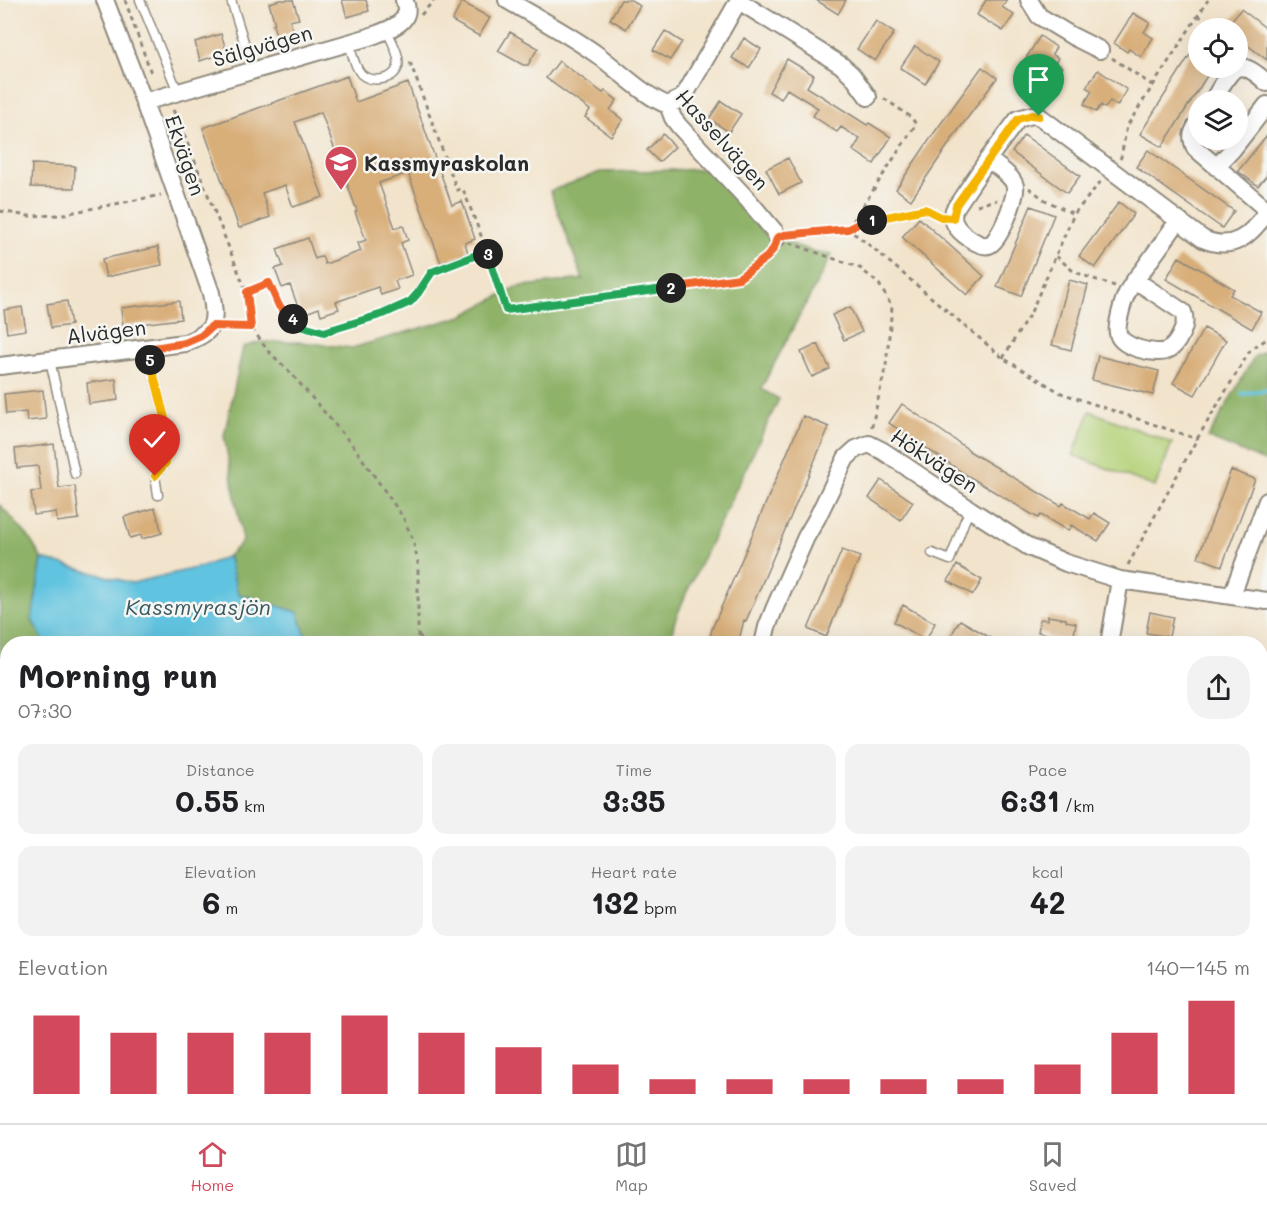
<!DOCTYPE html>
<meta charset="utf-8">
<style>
:root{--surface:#fff;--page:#f2f2f2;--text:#202124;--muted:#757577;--line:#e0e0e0;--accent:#d1495b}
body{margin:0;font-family:Mali,sans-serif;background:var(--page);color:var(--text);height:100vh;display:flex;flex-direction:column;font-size:22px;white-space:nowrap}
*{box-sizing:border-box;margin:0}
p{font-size:20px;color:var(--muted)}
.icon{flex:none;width:33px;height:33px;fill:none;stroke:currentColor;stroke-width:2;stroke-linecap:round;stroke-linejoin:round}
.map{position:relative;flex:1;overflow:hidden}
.details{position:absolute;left:0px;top:636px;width:1268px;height:488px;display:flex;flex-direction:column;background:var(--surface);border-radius:24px 24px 0 0;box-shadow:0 6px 24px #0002}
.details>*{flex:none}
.tools{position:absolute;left:1188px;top:18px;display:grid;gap:12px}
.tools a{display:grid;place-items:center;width:60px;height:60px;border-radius:50%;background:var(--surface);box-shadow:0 6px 24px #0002;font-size:30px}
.pin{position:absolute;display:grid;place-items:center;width:51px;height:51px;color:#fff;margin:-62px -26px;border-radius:50% 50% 50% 0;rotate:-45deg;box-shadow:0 0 6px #0007}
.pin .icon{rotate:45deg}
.km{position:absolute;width:30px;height:30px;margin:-15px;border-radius:50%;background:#222;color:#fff;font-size:16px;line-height:30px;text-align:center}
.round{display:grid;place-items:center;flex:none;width:63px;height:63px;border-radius:24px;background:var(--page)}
.head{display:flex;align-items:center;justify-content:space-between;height:102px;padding:0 18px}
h1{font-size:33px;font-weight:700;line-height:45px}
.metrics{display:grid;grid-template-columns:repeat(3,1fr);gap:9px;height:102px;padding:6px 18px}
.metrics div{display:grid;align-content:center;border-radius:15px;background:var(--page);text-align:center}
.metrics b{font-size:30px;font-weight:700}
.metrics small{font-size:16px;font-weight:400}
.metrics p{font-size:16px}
.chart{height:168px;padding:12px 18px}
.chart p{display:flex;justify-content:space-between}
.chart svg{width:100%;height:108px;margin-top:6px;stroke:var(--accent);stroke-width:6}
.dock{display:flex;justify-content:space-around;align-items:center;height:84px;border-top:2px solid var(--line);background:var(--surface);font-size:16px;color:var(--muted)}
.dock a{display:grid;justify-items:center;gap:3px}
.dock .selected{color:var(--accent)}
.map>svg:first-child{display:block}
.green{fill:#b3d076;stroke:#6f7e50;stroke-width:1.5}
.forest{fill:#8eb267;stroke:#5c6e49;stroke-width:1.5}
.water{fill:#61c3df;stroke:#467785;stroke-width:1.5}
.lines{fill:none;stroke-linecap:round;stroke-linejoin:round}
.stream{stroke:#61c3df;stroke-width:4.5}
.building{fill:#d8ae79}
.lane-casing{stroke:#8e887c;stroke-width:11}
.street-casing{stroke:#8e887c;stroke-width:20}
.path{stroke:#8e887c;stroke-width:3;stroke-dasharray:4.5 4.5;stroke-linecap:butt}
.lane{stroke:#fff;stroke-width:8}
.street{stroke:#fff;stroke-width:16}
.split-1-casing{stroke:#fff;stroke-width:12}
.split-2-casing{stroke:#fff;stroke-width:12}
.split-3-casing{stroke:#fff;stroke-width:12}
.split-4-casing{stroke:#fff;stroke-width:12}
.split-5-casing{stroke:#fff;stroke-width:12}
.split-6-casing{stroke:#fff;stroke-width:12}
.split-1{stroke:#f5b400;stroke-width:8}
.split-2{stroke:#f0652b;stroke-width:8}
.split-3{stroke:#22a559;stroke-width:8}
.split-4{stroke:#22a559;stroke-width:8}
.split-5{stroke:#f0652b;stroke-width:8}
.split-6{stroke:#f5b400;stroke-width:8}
.labels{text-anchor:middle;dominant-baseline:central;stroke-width:5;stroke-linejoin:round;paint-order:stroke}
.street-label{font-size:21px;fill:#2b2b2b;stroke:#f6f6f2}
.poi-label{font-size:21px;font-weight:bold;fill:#2b2b2b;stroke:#f6f6f2;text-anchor:start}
.water-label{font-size:22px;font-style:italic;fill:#3b5961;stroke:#f6f6f2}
</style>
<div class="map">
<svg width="1267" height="1123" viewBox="0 0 1267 1123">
<rect width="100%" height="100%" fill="#f6f6f2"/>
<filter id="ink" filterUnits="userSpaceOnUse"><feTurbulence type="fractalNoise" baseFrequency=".0167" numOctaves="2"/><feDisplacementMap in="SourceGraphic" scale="12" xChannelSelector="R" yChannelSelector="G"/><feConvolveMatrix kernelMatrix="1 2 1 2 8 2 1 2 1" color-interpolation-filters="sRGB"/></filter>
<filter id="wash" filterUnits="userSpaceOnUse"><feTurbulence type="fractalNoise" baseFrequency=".008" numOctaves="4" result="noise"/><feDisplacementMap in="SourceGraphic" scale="24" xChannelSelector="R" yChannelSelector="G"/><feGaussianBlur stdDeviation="1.35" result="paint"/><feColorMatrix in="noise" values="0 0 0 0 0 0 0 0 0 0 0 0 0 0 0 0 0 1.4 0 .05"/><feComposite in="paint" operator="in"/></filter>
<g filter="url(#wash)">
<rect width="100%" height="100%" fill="#f2e4cc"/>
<!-- green -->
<path class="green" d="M1090,411L1172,443L1155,487L1073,455Z"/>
<!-- forest -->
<path class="forest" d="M711,169L766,235L812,251L832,254L761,389L779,399L686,594L674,623L671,643H308L298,612L238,594L228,556L243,541L224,436L243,347L261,342H301L352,348L462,316L516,287L583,279L550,191L600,172Z
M1267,350V462L1208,438L1254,357Z
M0,505L28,536L42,559L32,620L45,643L8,644L7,673L0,665Z
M1260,921L1267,925V1123H418L420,1116H1260Z"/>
<!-- water -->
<path class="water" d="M228,556L238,594L298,612L308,643H45L32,620L42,559L132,583L204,566Z"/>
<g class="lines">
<!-- stream -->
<path class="stream" d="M1242,394L1267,390"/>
</g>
<g id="blocks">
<!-- building -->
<path class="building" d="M280,0H293L299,19L290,21L294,33L277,38L273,25L275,24L269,3Z
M342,0H366L369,11L347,17Z
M621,0H631L640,6L626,29L610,19Z
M816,0H846L838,14Z
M986,0H1007L1002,7L1014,15L1003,31L977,15Z
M462,2L490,18L479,36L452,21Z
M1241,9L1267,29V60L1238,38V28H1225Z
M1133,13L1150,23L1144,32L1153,38L1141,57L1129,49L1127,52L1114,43Z
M876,21L894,33L875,61L857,49Z
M665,31L682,42L670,60L653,50Z
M510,32L538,48L528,65H523L498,51Z
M221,34L227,52L200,61L195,42Z
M1040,36L1056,47L1052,54L1058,58L1055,63L1062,67L1054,80L1040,71L1036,76L1021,66Z
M744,38L761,49L749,68L732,58Z
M1198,42V68H1212L1162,147L1140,134Z
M915,46L939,62L925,84L900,68Z
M787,59L814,75L807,87L867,125L869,123L891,137L874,164L853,150L860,139L841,127L837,132L813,116L818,108L787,89L781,99L769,92Z
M559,61L603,93L605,91L617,100L610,110L623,120L611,136L585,117L590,110L546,78Z
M982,67L997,78L957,132L911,200L896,189L934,133Z
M1098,70L1127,90L1117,106L1110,101L1105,108L1101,105L1096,112L1084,104L1092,91L1086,87Z
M347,76L356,102L408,83L452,205L462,201L475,239L465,243L468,253L441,263L408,173L379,183L395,228L403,225L408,240L401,243L412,275L395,281L398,289L381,295L378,287L336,302L339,309L321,315L319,308L301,315L290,285L282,288L275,269L283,266L277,249L308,238L315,259L322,256L325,264L361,251L358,243L366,240L355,212L357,211L321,112L295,122L323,197L293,207L285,185L262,193L270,217L239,228L203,128Z
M721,101L741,114L729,132L709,119Z
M663,134L675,147L659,162L647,150Z
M1024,135L1080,176L1067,193L1012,152Z
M1267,135V175L1258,186L1238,171Z
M1148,150L1234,211L1222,228L1136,167Z
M788,158L801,183L779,194L766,169Z
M32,164L75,166L74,188L31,187Z
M1119,202L1134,214L1095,268L1079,256Z
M1031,206L1054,215L1021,296L997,287Z
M919,218L984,276L967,295L902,237Z
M158,247L162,265L106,277L102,259Z
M1179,257L1234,289L1230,295L1261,312L1252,329L1166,279Z
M1069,280L1088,285L1071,350L1052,345Z
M67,301L71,325L51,328L47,304Z
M179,301L181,319L123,326L121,308Z
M22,307L26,330L7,333L4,310Z
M850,307L862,332L844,340L832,315Z
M1204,328L1226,340L1195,395L1173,383Z
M818,344L830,369L812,377L801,352Z
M1098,356L1159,371L1153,395L1092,380Z
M116,379L118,400L89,404L87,383Z
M43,390L46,419L27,421L26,412L6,414L4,394Z
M902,404L943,432L969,450V451L1061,506L1063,503L1090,519L1094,513L1110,523L1098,541L1071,525L1068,531L1041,515L1038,518L968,476L889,423Z
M803,416L829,427L746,621L744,620L738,644H708L712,629Z
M54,444L59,488L75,486L79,519L57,522L56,512L34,515L31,492L41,491L38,466L17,468L15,449Z
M1231,470L1255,479L1222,566L1198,557Z
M881,480L913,502L901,520L869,498Z
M155,508L162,533L142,539L141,535L130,538L124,517Z
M842,550L860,557L826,637L808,629Z
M957,565L982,580L973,595L948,581Z
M903,605L935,623L926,640L894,622Z
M1150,612L1173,617L1169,637L1146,633Z
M1048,616L1066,619V621L1076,623L1073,641L1047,637V634L1038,632L1040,619L1048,620Z
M960,620L1001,644H961L950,637Z"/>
</g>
</g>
<g filter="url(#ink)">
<use href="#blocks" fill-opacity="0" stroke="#8e887c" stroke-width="1.5"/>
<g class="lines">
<defs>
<path id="lane" d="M140,0L178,92
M231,0L253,71
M349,43C352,53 354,66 361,74C371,83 393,81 398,67C401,56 391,40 387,31
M147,349L171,441L166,463L155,476L158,495
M50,360L75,474
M932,553L950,560L965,520L971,510"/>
<path id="street" d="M507,0C538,18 570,35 599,56C618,70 647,98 668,105L673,118L679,126L748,200L775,232L777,238
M1029,0L1039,16L1072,36L1100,50
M739,1L841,65L852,75L868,97
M1213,100C1231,72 1234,52 1267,83
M144,102L369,37C385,31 416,23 404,0
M668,105L682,98L687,91L739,0
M1198,123C1192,133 1190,136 1195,148L1267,210
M988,159C996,166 1012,175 1015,186C1017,196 1000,241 989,245C980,248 959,233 955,224C952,219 953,215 954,210L988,159L1018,119L1032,115L1039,116L1203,239C1233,252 1250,236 1267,212
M1216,167L1232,150L1267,105
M1135,280L1183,312C1186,320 1185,326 1181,334C1178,341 1174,348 1166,351C1155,355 1120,347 1118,333C1116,325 1123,301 1127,293C1131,284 1137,277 1143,270C1155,253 1167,237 1178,221
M0,366L185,343C215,331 217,324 211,293L144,102L105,0
M1232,595L1267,501
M763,644L767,627L775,607L806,537L817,518L846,458L856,449L869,444L883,451L971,510L1029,547L1066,563L1120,580L1267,601
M1109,644L1120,580
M0,818L8,817
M1260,911L1267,914
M178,1116L187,1123
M401,1123L403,1116"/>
</defs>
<!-- lane casing -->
<use href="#lane" class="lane-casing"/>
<!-- street casing -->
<use href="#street" class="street-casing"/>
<!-- path -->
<path class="path" d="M125,0L151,73
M421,15L434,0
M1198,15L1204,20L1208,28
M1112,58L1152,85
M410,62L457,190L463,189L487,251L506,310L526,306L585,300L739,278L767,257L771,252
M173,110L180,124L248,296L251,327
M1120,159L1121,157L1127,126L1208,0
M187,177L200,172
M1029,188L1045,200L1074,214
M977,205L997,200
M0,211L28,216L59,215L161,195
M849,228L860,223L925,209L937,215
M848,229L916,124L911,117L882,97
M792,234L848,229L868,244L1003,358L1061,393L1197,439
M790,243L860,268L879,284L892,307L886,365L871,430
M1056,256L1073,271L1088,277L1115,286
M247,292L269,283L279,306L299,325L323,332L383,314L410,302L419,293L432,272L487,251
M226,327H251L268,351L290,372L354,447L403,517L413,540L418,563V644
M1003,358L1031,312L1074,214L1102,180
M1128,565L1197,439L1251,349L1267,339
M419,635L425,644
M1260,790L1267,786
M1260,826L1267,831
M0,1015L8,1013
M340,1123L342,1116
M935,1123L954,1116"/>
<!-- lane -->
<use href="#lane" class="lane"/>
<!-- street -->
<use href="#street" class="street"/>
</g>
</g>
<g class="lines" filter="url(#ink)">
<defs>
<path id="split-1" d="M872,220L925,209L941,217L953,218L956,205L1018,119L1032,115L1039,116"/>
<path id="split-2" d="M671,288L739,278L767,257L774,248L777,238L784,235L848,229L860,223L872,220"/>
<path id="split-3" d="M488,254L506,310L671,288"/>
<path id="split-4" d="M293,319L300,325L324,332L383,314L410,302L418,293L432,272L487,251L488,254"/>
<path id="split-5" d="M150,360L147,349L185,343L201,336L212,326L251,327L247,292L269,283L279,306L293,319"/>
<path id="split-6" d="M150,360L171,441L166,463L155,476"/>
</defs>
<!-- split-1 casing -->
<use href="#split-1" class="split-1-casing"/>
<!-- split-2 casing -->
<use href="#split-2" class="split-2-casing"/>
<!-- split-3 casing -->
<use href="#split-3" class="split-3-casing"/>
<!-- split-4 casing -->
<use href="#split-4" class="split-4-casing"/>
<!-- split-5 casing -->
<use href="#split-5" class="split-5-casing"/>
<!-- split-6 casing -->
<use href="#split-6" class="split-6-casing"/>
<!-- split-1 -->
<use href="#split-1" class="split-1"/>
<!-- split-2 -->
<use href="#split-2" class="split-2"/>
<!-- split-3 -->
<use href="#split-3" class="split-3"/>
<!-- split-4 -->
<use href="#split-4" class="split-4"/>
<!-- split-5 -->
<use href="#split-5" class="split-5"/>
<!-- split-6 -->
<use href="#split-6" class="split-6"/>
</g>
<!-- icons -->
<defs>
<symbol id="school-pin" viewBox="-11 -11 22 30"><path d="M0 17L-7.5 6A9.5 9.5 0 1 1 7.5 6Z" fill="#d1495b" stroke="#f6f6f2"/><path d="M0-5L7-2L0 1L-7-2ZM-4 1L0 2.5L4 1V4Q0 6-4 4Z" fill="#fff"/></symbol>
</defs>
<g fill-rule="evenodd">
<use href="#school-pin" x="322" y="143" width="38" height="52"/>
</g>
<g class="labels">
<!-- street labels -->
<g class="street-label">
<text transform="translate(262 45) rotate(-16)">Sälgvägen</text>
<text transform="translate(723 139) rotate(48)">Hasselvägen</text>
<text transform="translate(186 155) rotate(71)">Ekvägen</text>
<text transform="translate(106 331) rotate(-7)">Alvägen</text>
<text transform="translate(935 460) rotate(33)">Hökvägen</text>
</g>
<!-- poi labels -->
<g class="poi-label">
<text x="364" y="162">Kassmyraskolan</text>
</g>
<!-- water labels -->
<g class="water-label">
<text x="198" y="606">Kassmyrasjön</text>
</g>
</g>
</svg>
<div class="tools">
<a><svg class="icon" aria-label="locate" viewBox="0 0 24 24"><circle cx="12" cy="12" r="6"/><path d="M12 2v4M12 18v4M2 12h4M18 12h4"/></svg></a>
<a><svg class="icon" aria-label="layers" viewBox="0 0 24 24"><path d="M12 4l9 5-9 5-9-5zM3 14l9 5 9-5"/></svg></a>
</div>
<div class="pin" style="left:1039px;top:116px;background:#1e9e55"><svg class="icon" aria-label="arrive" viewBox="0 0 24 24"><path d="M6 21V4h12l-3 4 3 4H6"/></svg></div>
<div class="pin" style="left:155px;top:476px;background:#d93025"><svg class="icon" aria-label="check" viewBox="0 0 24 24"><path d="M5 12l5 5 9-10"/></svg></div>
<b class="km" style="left:872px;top:220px">1</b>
<b class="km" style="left:671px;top:288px">2</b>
<b class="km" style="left:488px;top:254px">3</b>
<b class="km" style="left:293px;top:319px">4</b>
<b class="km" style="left:150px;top:360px">5</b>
<section class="details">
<div class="head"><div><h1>Morning run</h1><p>07:30</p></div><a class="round"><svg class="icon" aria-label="share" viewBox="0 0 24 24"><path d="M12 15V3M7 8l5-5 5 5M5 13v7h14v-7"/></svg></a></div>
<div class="metrics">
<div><p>Distance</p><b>0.55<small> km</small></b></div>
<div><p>Time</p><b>3:35</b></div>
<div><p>Pace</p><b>6:31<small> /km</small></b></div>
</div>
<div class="metrics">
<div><p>Elevation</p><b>6<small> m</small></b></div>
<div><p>Heart rate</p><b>132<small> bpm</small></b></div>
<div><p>kcal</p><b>42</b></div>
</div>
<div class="chart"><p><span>Elevation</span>140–145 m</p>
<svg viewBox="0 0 160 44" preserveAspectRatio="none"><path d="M5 44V12M15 44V19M25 44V19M35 44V19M45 44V12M55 44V19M65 44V25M75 44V32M85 44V38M95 44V38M105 44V38M115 44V38M125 44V38M135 44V32M145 44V19M155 44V6"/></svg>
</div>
</section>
</div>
<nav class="dock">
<a class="selected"><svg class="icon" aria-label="home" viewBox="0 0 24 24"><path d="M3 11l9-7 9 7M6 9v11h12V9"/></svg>Home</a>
<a><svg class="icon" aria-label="map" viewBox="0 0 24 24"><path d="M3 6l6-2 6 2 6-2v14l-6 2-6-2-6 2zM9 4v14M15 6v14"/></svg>Map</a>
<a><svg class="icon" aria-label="saved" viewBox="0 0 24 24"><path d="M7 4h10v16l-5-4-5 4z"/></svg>Saved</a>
</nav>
